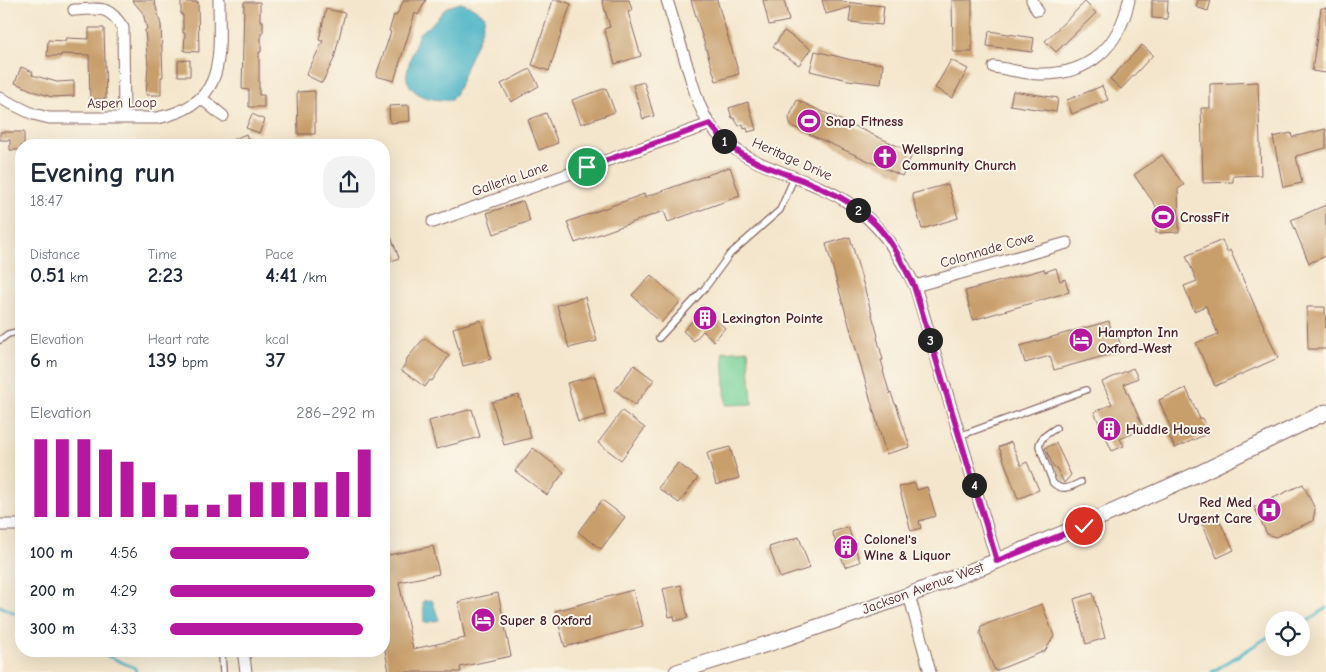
<!DOCTYPE html>
<meta charset="utf-8">
<style>
:root{--surface:#fff;--page:#f2f2f3;--text:#1f2937;--muted:#747a83;--accent:#b5179e}
body{margin:0;font-family:"Comic Neue",sans-serif;background:var(--page);color:var(--text);height:100vh;display:flex;flex-direction:column;font-size:19px;white-space:nowrap}
*{box-sizing:border-box;margin:0}
p{font-size:16px;color:var(--muted)}
.icon{flex:none;width:28px;height:28px;fill:none;stroke:currentColor;stroke-width:2;stroke-linecap:round;stroke-linejoin:round}
.map{position:relative;flex:1;overflow:hidden}
.details{position:absolute;left:15px;top:139px;width:375px;height:518px;display:flex;flex-direction:column;background:var(--surface);border-radius:20px;box-shadow:0 5px 20px #0002}
.details>*{flex:none}
.controls{position:absolute;left:1265px;top:611px;display:grid;gap:10px}
.controls a{display:grid;place-items:center;width:45px;height:45px;border-radius:50%;background:var(--surface);box-shadow:0 5px 20px #0002;font-size:25px}
.pin{position:absolute;display:grid;place-items:center;width:42px;height:42px;color:#fff;margin:-21px;border:2px solid #fff;border-radius:50%;box-shadow:0 1px 5px #0007}
.km{position:absolute;width:25px;height:25px;margin:-12px;border-radius:50%;background:#222;color:#fff;font-size:14px;line-height:25px;text-align:center}
.round{display:grid;place-items:center;flex:none;width:52px;height:52px;border-radius:20px;background:var(--page)}
.overview{display:flex;align-items:center;justify-content:space-between;height:85px;padding:0 15px}
h1{font-size:28px;font-weight:700;line-height:38px}
.metrics{display:grid;grid-template-columns:repeat(3,1fr);gap:8px;height:85px;padding:5px 15px}
.metrics div{display:grid;align-content:center}
.metrics b{font-size:21px;font-weight:700}
.metrics small{font-size:14px;font-weight:400}
.metrics p{font-size:14px}
.chart{height:140px;padding:10px 15px}
.chart p{display:flex;justify-content:space-between}
.chart svg{width:100%;height:90px;margin-top:5px;stroke:var(--accent);stroke-width:6}
ul{padding:0 15px;list-style:none;font-size:16px}
li{display:grid;grid-template-columns:80px 60px 1fr;align-items:center;height:38px}
li i{height:12px;border-radius:6px;background:var(--accent)}
.map>svg:first-child{display:block}
.green{fill:#77d198;stroke:#607862}
.water{fill:#48b3c5;stroke:#496978}
.lines{fill:none;stroke-linecap:round;stroke-linejoin:round}
.stream{stroke:#48b3c5;stroke-width:3}
.building{fill:#c89e6a}
.service-casing{stroke:#866563;stroke-width:8}
.minor-casing{stroke:#866563;stroke-width:13}
.secondary-casing{stroke:#866563;stroke-width:17}
.service{stroke:#fff;stroke-width:5.5}
.minor{stroke:#fff;stroke-width:11}
.secondary{stroke:#fff;stroke-width:15}
.route-casing{stroke:#fff;stroke-width:10}
.route{stroke:#b5179e;stroke-width:6}
.labels{text-anchor:middle;dominant-baseline:central;stroke-width:4;stroke-linejoin:round;paint-order:stroke}
.street-label{font-size:14px;fill:#4a1f2b;stroke:#fbf7ec}
.poi-label{font-size:14px;font-weight:bold;fill:#4a1f2b;stroke:#fbf7ec;text-anchor:start}
</style>
<div class="map">
<svg width="1326" height="672" viewBox="0 0 1326 672">
<rect width="100%" height="100%" fill="#fbf7ec"/>
<filter id="ink" filterUnits="userSpaceOnUse"><feTurbulence type="fractalNoise" baseFrequency=".02" numOctaves="2"/><feDisplacementMap in="SourceGraphic" scale="10" xChannelSelector="R" yChannelSelector="G"/><feConvolveMatrix kernelMatrix="1 2 1 2 8 2 1 2 1" color-interpolation-filters="sRGB"/></filter>
<filter id="wash" filterUnits="userSpaceOnUse"><feTurbulence type="fractalNoise" baseFrequency=".0096" numOctaves="4" result="noise"/><feDisplacementMap in="SourceGraphic" scale="20" xChannelSelector="R" yChannelSelector="G"/><feGaussianBlur stdDeviation="1.12" result="paint"/><feColorMatrix in="noise" values="0 0 0 0 0 0 0 0 0 0 0 0 0 0 0 0 0 1.4 0 .05"/><feComposite in="paint" operator="in"/></filter>
<g filter="url(#wash)">
<rect width="100%" height="100%" fill="#f4e6cc"/>
<!-- green -->
<path class="green" d="M748,350L752,404L726,405L723,352Z"/>
<!-- water -->
<path class="water" d="M461,3L472,7L485,16C482,34 474,48 467,65C462,77 460,89 451,100C436,101 412,98 407,79C405,70 416,43 419,33L430,26L447,7Z
M432,600L439,620L424,623L423,601Z"/>
<g class="lines">
<!-- stream -->
<path class="stream" d="M0,606L21,616
M1301,626L1326,608
M94,650L135,668L136,672
M1212,672L1268,637L1274,636"/>
</g>
<g id="blocks">
<!-- building -->
<path class="building" d="M132,0H154L161,25L163,77H161V95H146L148,65L145,30L147,29L143,13Z
M404,0H426L418,15L415,13L394,81L376,76L391,32L389,31L394,15L396,16Z
M553,0H560L571,4L561,31H562L549,71L532,65Z
M602,0H629L632,10L628,12L641,56L615,64L604,29L610,27Z
M691,0H717L739,74L716,81Z
M763,0H784L789,21L769,25Z
M822,0H842L843,2L884,6L882,25L849,22L851,7L826,14Z
M952,0H972V52H953Z
M1152,0H1168L1167,19L1152,18Z
M1198,0H1211L1208,11L1196,7Z
M181,2H198L199,52L184,51L185,33H183V15H181Z
M244,2H260V21H263V33H261V52H259V95H264V107H249V90L242,89Z
M1085,2L1096,13L1056,52L1045,41Z
M1321,8H1326V73L1312,71Z
M326,9L345,13L334,59L322,83L306,75L323,41L319,40Z
M89,28H104L106,99H90L89,55L61,54V56H47L48,40L65,41L66,38L89,39Z
M784,31L811,49L799,65L773,47Z
M989,31L1034,38L1032,52L987,46Z
M1142,45L1153,55L1121,89L1110,79Z
M815,51L852,60L883,64L881,84L848,80L810,71Z
M190,60V76H178V61Z
M951,60L968,69L952,98L935,88Z
M21,67L33,72L32,75L57,82L74,81V96L52,97L36,92L15,83Z
M530,69L539,86L511,102L501,84Z
M644,82L654,116L643,119L633,85Z
M1258,82L1261,175L1233,176V182L1203,183L1201,108H1210V84Z
M1102,86L1108,100L1072,114L1067,100Z
M606,88L615,112L581,124L572,100Z
M315,91V134H298L297,92Z
M1013,91L1058,98L1056,112L1010,105Z
M797,100L913,153L902,176L791,126L789,118Z
M748,102L756,130L748,132L747,128L744,129L743,124L739,126L734,118H732L729,108Z
M409,105L410,121L390,123L389,106Z
M546,113L558,143L539,150L528,120Z
M252,114L265,120L259,133L246,128Z
M1326,129V148L1296,156L1302,183L1283,187L1273,137L1291,133L1292,137Z
M0,132H24V145H21V150H10V140H0Z
M246,134L250,145H221Z
M1162,155L1184,185L1178,189L1179,232L1156,233V206L1134,175Z
M730,167L740,196L668,222L664,211L575,243L567,222L644,194L645,197Z
M948,184L958,218L922,229L912,194Z
M523,201L530,221L494,234L487,213Z
M1326,205V256L1309,263L1291,220Z
M384,218L399,258L384,264Z
M850,237L878,336L877,337L883,360H881L884,370L883,371L890,394L891,393L895,404H896L910,447L886,454L826,244Z
M1222,240L1227,252L1230,250L1278,358L1215,386L1196,343L1218,334L1206,306L1194,311L1184,286L1197,281L1186,256Z
M1056,268L1060,281L1065,279L1069,292L973,320L965,291L1044,269L1045,272Z
M651,275L680,302L661,323L632,295Z
M585,297L597,341L569,348L557,305Z
M1307,307H1325L1326,349H1308Z
M704,309L725,328L714,341L703,331L694,341L683,331Z
M481,320L491,359L463,366L453,328Z
M1109,321L1112,333L1117,332L1122,351L1054,370L1050,356L1025,363L1020,346Z
M424,338L449,356L432,381L430,380L425,387L401,370L407,362L405,361Z
M634,365L654,380L635,405L615,390Z
M1133,368L1138,378L1124,384L1144,429L1120,439L1124,446L1112,451L1094,412L1112,404L1102,382Z
M595,376L605,415L578,422L567,383Z
M1186,388L1200,419L1203,418L1209,433L1175,448L1168,433L1172,431L1159,400Z
M519,395L531,438L504,445L492,402Z
M472,409L480,437L436,449L429,421Z
M622,411L645,428L621,460L598,443Z
M1011,442L1021,465L1027,462L1039,490L1018,499L999,447Z
M1056,443L1071,475L1064,483L1056,467L1054,468L1045,448Z
M730,447L739,478L716,485L707,453Z
M533,448L564,472L547,495L515,471Z
M678,463L698,478L679,503L658,488Z
M915,483L917,490L927,487L936,516L919,521L921,528L911,531L899,487Z
M1303,484L1315,509L1313,521L1275,537L1267,534L1254,507Z
M602,500L625,517L601,549L578,532Z
M1217,516L1234,550L1217,558L1202,523Z
M848,527L860,562L845,567L832,532Z
M799,537L810,568L780,578L769,547Z
M433,546L439,574L399,582L413,649L465,638L458,602L498,593L511,656L460,667L461,672H389L384,645V556Z
M681,585L688,618L675,621L674,616L669,617L663,589Z
M633,590L643,626L565,647L555,611Z
M1093,593L1105,638L1086,644L1074,599Z
M1042,604L1054,636L1045,651L995,671L980,634L981,626Z"/>
</g>
</g>
<g filter="url(#ink)">
<use href="#blocks" fill-opacity="0" stroke="#866563" stroke-width="1"/>
<g class="lines">
<defs>
<path id="service" d="M659,338L705,288L730,254L780,210L794,178
M0,340L8,334L21,331
M1056,428C1049,433 1040,437 1039,446L1053,483C1062,492 1071,487 1081,482
M959,436L1086,390
M222,656L223,672"/>
<path id="minor" d="M667,0C674,23 681,46 688,69C694,88 699,109 710,125C743,170 804,173 847,202C881,224 897,252 915,286L997,561
M1032,0L1037,10
M74,10C100,9 108,4 123,28L124,118
M994,67C1009,69 1025,74 1040,74C1089,75 1119,47 1129,0
M0,98L33,114L49,118H157C228,104 219,57 219,0
M201,98L223,116
M433,222L710,124
M915,286L1067,243
M0,525H21
M909,595L930,672
M243,650L246,672"/>
<path id="secondary" d="M677,672L777,641L909,595L997,561L1083,525L1202,472L1326,412"/>
</defs>
<!-- service casing -->
<use href="#service" class="service-casing"/>
<!-- minor casing -->
<use href="#minor" class="minor-casing"/>
<!-- secondary casing -->
<use href="#secondary" class="secondary-casing"/>
<!-- service -->
<use href="#service" class="service"/>
<!-- minor -->
<use href="#minor" class="minor"/>
<!-- secondary -->
<use href="#secondary" class="secondary"/>
</g>
</g>
<g class="lines" filter="url(#ink)">
<defs>
<path id="route" d="M587,167L710,124C717,133 725,141 734,149C761,169 796,175 825,190C842,197 857,207 870,219C890,236 903,264 914,286L997,561L1084,526"/>
</defs>
<!-- route casing -->
<use href="#route" class="route-casing"/>
<!-- route -->
<use href="#route" class="route"/>
</g>
<!-- icons -->
<defs>
<symbol id="stadium-disc" viewBox="-11 -11 22 22"><circle r="9.5" fill="#b5179e" stroke="#fbf7ec"/><path d="M0-5a6.5 5 0 1 0 0 10a6.5 5 0 1 0 0-10ZM-3.5-1.8h7v3.6h-7Z" fill="#fff"/></symbol>
<symbol id="church-disc" viewBox="-11 -11 22 22"><circle r="9.5" fill="#b5179e" stroke="#fbf7ec"/><path d="M-1.2-6h2.4v3.5h3.3v2.4h-3.3V6h-2.4V-.1h-3.3v-2.4h3.3Z" fill="#fff"/></symbol>
<symbol id="building-disc" viewBox="-11 -11 22 22"><circle r="9.5" fill="#b5179e" stroke="#fbf7ec"/><path d="M-4-6H4V6H1V3H-1V6H-4ZM-2.5-4.3h1.7v1.8h-1.7ZM.8-4.3h1.7v1.8H.8ZM-2.5-1h1.7V.8h-1.7ZM.8-1h1.7V.8H.8Z" fill="#fff"/></symbol>
<symbol id="hotel-disc" viewBox="-11 -11 22 22"><circle r="9.5" fill="#b5179e" stroke="#fbf7ec"/><path d="M-6-4.5h1.5V1H6V5H4.5V3h-9V5H-6ZM-4 0a1.8 1.8 0 1 1 3.6 0ZM.5 0V-2.5h3Q6-2.5 6 0Z" fill="#fff"/></symbol>
<symbol id="hospital-disc" viewBox="-11 -11 22 22"><circle r="9.5" fill="#b5179e" stroke="#fbf7ec"/><path d="M-5-5h3v3.5h4V-5h3V5h-3V1.5h-4V5h-3Z" fill="#fff"/></symbol>
</defs>
<g fill-rule="evenodd">
<use href="#stadium-disc" x="795" y="107" width="28" height="28"/>
<use href="#church-disc" x="871" y="143" width="28" height="28"/>
<use href="#stadium-disc" x="1149" y="203" width="28" height="28"/>
<use href="#building-disc" x="691" y="304" width="28" height="28"/>
<use href="#hotel-disc" x="1067" y="326" width="28" height="28"/>
<use href="#building-disc" x="1095" y="415" width="28" height="28"/>
<use href="#hospital-disc" x="1255" y="496" width="28" height="28"/>
<use href="#building-disc" x="832" y="533" width="28" height="28"/>
<use href="#hotel-disc" x="469" y="606" width="28" height="28"/>
</g>
<g class="labels">
<!-- street labels -->
<g class="street-label">
<text transform="translate(122 103) rotate(-1)">Aspen Loop</text>
<text transform="translate(792 159) rotate(24)">Heritage Drive</text>
<text transform="translate(510 179) rotate(-19)">Galleria Lane</text>
<text transform="translate(987 250) rotate(-16)">Colonnade Cove</text>
<text transform="translate(923 588) rotate(-20)">Jackson Avenue West</text>
</g>
<!-- poi labels -->
<g class="poi-label">
<text x="826" y="121">Snap Fitness</text>
<text x="902" y="149">Wellspring<tspan x="902" dy="16">Community Church</tspan></text>
<text x="1180" y="217">CrossFit</text>
<text x="722" y="318">Lexington Pointe</text>
<text x="1098" y="332">Hampton Inn<tspan x="1098" dy="16">Oxford-West</tspan></text>
<text x="1126" y="429">Huddle House</text>
<text x="1252" y="502" text-anchor="end">Red Med<tspan x="1252" dy="16">Urgent Care</tspan></text>
<text x="864" y="539">Colonel's<tspan x="864" dy="16">Wine &amp; Liquor</tspan></text>
<text x="500" y="620">Super 8 Oxford</text>
</g>
</g>
</svg>
<div class="controls">
<a><svg class="icon" aria-label="locate" viewBox="0 0 24 24"><circle cx="12" cy="12" r="6"/><path d="M12 2v4M12 18v4M2 12h4M18 12h4"/></svg></a>
</div>
<div class="pin" style="left:587px;top:167px;background:#1e9e55"><svg class="icon" aria-label="arrive" viewBox="0 0 24 24"><path d="M6 21V4h12l-3 4 3 4H6"/></svg></div>
<div class="pin" style="left:1084px;top:526px;background:#d93025"><svg class="icon" aria-label="check" viewBox="0 0 24 24"><path d="M5 12l5 5 9-10"/></svg></div>
<b class="km" style="left:724px;top:141px">1</b>
<b class="km" style="left:858px;top:210px">2</b>
<b class="km" style="left:930px;top:340px">3</b>
<b class="km" style="left:974px;top:485px">4</b>
<section class="details">
<div class="overview"><div><h1>Evening run</h1><p>18:47</p></div><a class="round"><svg class="icon" aria-label="share" viewBox="0 0 24 24"><path d="M12 15V3M7 8l5-5 5 5M5 13v7h14v-7"/></svg></a></div>
<div class="metrics">
<div><p>Distance</p><b>0.51<small> km</small></b></div>
<div><p>Time</p><b>2:23</b></div>
<div><p>Pace</p><b>4:41<small> /km</small></b></div>
</div>
<div class="metrics">
<div><p>Elevation</p><b>6<small> m</small></b></div>
<div><p>Heart rate</p><b>139<small> bpm</small></b></div>
<div><p>kcal</p><b>37</b></div>
</div>
<div class="chart"><p><span>Elevation</span>286–292 m</p>
<svg viewBox="0 0 160 44" preserveAspectRatio="none"><path d="M5 44V6M15 44V6M25 44V6M35 44V11M45 44V17M55 44V27M65 44V33M75 44V38M85 44V38M95 44V33M105 44V27M115 44V27M125 44V27M135 44V27M145 44V22M155 44V11"/></svg>
</div>
<ul>
<li><b>100 m</b>4:56<i style="width:68%"></i></li>
<li><b>200 m</b>4:29<i style="width:100%"></i></li>
<li><b>300 m</b>4:33<i style="width:94%"></i></li>
</ul>
</section>
</div>
